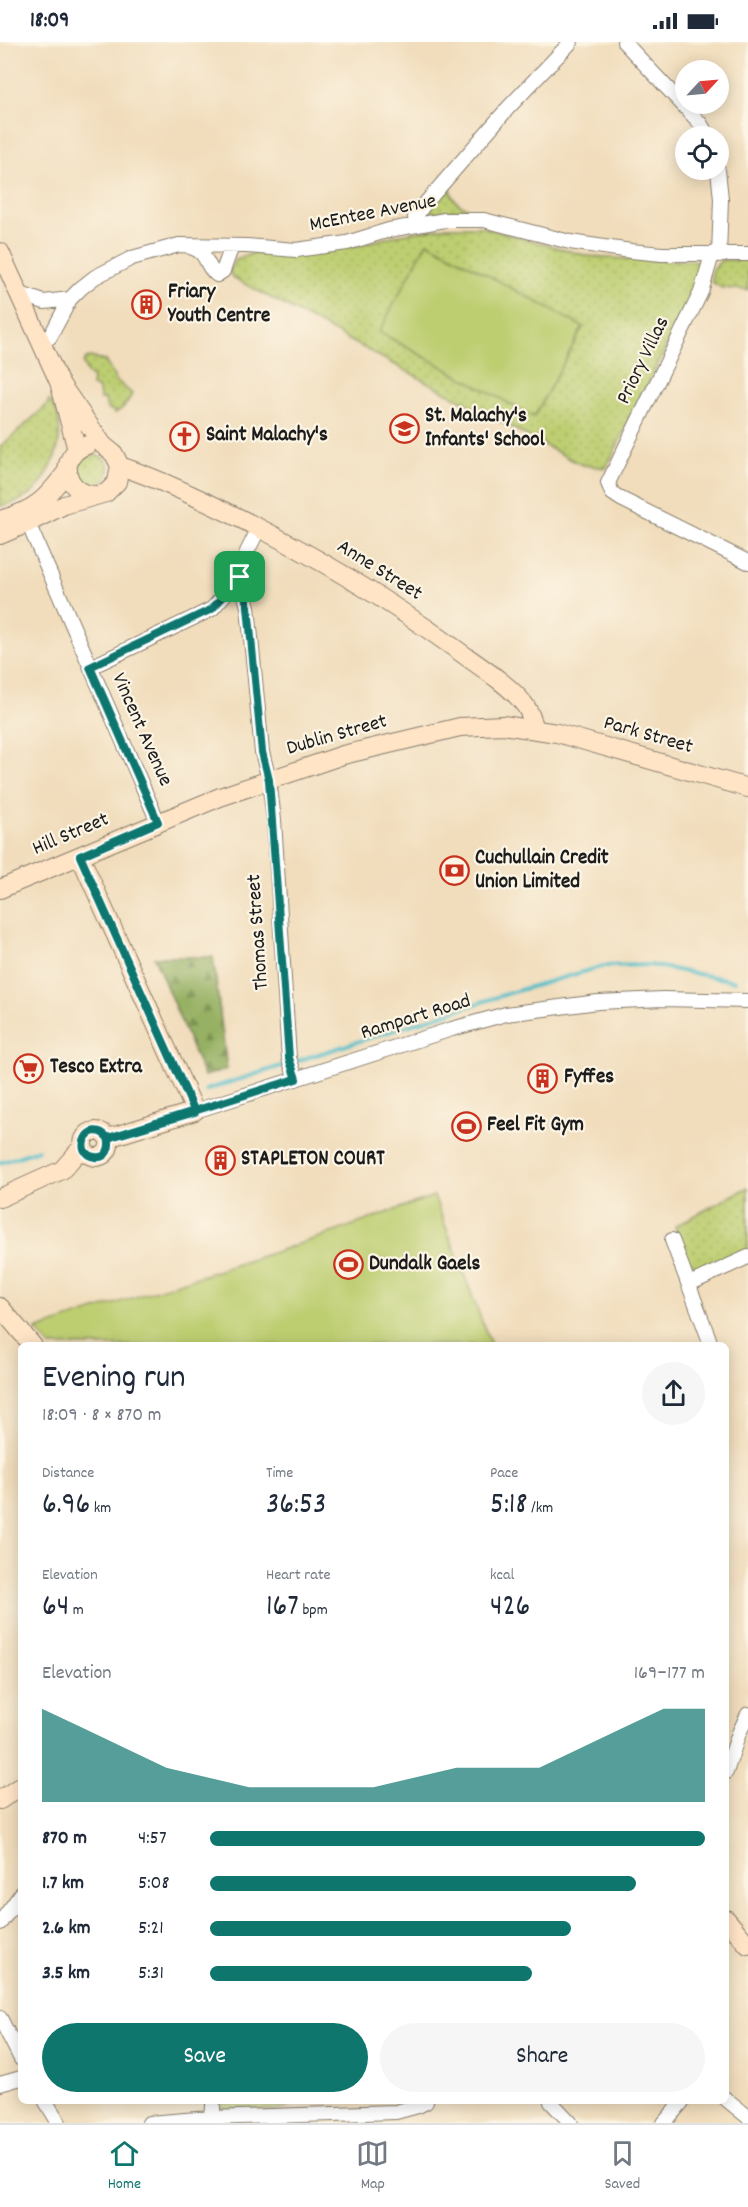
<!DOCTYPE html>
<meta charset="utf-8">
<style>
:root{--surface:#fff;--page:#f6f6f7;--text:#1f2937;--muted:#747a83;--line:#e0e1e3;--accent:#0f766e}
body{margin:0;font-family:Dekko,sans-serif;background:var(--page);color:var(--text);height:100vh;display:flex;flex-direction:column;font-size:22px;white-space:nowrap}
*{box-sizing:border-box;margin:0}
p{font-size:20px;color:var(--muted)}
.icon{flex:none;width:33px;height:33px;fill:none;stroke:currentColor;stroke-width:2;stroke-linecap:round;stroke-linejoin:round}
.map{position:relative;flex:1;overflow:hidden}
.details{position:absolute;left:18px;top:1300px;width:711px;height:762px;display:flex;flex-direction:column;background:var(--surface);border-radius:9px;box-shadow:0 3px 15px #0003}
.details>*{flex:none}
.needle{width:39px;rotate:64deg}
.fabs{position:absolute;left:675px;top:18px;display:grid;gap:12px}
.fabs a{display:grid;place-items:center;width:54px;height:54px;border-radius:50%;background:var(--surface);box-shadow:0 3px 15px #0003;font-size:30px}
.pin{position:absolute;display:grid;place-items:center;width:51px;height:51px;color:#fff;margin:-26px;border-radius:12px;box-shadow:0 3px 9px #0006}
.round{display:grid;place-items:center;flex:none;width:63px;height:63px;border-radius:32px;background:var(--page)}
.overview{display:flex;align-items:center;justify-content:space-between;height:102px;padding:0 24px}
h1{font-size:33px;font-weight:600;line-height:45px}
.figures{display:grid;grid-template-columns:repeat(3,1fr);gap:9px;height:102px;padding:6px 24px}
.figures div{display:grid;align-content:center}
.figures b{font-size:30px;font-weight:600}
.figures small{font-size:16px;font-weight:400}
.figures p{font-size:16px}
.chart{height:168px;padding:12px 24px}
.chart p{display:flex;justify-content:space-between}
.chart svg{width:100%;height:108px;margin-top:6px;fill:var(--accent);opacity:.7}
.cta{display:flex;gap:12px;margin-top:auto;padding:12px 24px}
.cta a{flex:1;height:69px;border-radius:36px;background:var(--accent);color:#fff;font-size:24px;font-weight:600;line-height:69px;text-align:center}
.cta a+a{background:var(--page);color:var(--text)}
ul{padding:0 24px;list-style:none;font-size:20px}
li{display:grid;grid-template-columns:96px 72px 1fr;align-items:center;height:45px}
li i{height:15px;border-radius:8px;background:var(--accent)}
.status{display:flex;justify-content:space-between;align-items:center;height:42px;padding:0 30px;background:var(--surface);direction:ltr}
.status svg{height:16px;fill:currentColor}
.tabs{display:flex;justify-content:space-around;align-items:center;height:84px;border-top:2px solid var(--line);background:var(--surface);font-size:16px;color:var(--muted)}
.tabs a{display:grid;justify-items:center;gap:3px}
.tabs .active{color:var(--accent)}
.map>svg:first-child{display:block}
.green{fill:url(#green-dots);stroke:#6c7546;stroke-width:1.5}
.forest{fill:url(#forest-firs);stroke:#596640;stroke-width:1.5}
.pitch{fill:#bdce71;stroke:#6c7546;stroke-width:1.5}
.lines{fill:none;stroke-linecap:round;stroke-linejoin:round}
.stream{stroke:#4ebcc7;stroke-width:4}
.street-casing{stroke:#867c6c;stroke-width:16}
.secondary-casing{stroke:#867c6c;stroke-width:20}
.street{stroke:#fff;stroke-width:14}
.secondary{stroke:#ffe4c6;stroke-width:18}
.route-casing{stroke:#fff;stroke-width:12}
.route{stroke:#0f766e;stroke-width:8}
.labels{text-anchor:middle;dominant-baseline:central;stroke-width:4.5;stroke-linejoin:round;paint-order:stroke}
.street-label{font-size:21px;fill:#1c1c1c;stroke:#fcf5e5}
.poi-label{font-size:21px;font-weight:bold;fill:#1c1c1c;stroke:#fcf5e5;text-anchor:start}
</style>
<div class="status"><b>18:09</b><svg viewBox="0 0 49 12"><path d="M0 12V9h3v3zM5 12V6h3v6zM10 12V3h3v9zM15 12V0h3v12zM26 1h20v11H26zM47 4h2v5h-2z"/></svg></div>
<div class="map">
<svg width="748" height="2081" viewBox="0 0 748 2081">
<defs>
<pattern id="green-dots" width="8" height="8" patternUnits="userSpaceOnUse" patternTransform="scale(1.5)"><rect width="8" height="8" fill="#bdce71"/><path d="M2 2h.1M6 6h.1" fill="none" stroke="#a2b061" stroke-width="1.8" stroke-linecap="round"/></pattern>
<pattern id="forest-firs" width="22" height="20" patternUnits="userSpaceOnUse" patternTransform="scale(1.5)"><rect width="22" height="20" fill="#96b163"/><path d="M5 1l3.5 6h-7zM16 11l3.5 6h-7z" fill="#7a8f51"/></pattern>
</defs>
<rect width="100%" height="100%" fill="#fcf5e5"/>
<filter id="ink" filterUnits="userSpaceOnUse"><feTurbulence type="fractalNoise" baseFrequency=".0167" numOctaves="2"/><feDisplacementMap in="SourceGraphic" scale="12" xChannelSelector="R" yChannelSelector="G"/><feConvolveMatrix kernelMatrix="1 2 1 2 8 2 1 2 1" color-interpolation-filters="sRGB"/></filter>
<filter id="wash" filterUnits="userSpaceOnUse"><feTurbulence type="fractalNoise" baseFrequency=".008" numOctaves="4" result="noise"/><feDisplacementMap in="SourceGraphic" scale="24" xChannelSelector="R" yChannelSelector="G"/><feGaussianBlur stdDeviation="1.35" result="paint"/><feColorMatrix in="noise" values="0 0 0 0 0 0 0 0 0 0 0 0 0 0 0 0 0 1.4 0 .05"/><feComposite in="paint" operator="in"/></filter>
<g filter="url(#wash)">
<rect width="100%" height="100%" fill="#f1ddbc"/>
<!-- green -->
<path class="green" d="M451,140C449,155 456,162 469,167L426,171Z
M446,185H482L588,214L639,218L692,219L698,221L702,228L700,237L606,426L583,423L572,418L232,235L229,229L236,218L253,211L360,203L401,192Z
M721,218H748V248L722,246L712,240V230Z
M90,315L105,319L116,338L132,352C127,360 124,367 115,371L112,368L107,367L105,357H100L99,347L92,344L93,336L87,331L83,322L85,317Z
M49,358C71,382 55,429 34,449C25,457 12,462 0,464V405L46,364Z
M79 428a15 15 0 1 1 30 0a15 15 0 1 1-30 0Z
M748,1145V1210L703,1231L695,1232L689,1228L675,1184Z
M217,2060H291L287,2066L280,2068L229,2070L223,2068Z"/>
<!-- forest -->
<path class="forest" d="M154,915H213L227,1027L204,1034Z"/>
<!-- pitch -->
<path class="pitch" d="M427,200L583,285L534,375L379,290Z
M434,1154L491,1303L50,1304L36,1288C122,1258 210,1232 296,1203C342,1188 388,1170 434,1154Z"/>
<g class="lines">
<!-- stream -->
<path class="stream" d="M206,1048L513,950L604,924L650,923L735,939
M0,1121L38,1108"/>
</g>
</g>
<g filter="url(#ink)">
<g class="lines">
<defs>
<path id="street" d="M624,0L700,81L708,94
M718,128L721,157L719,213
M416,183L415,175L423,164L508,66L571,0
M190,205C209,210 204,224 217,233L223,229L232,204
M712,213L701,250L608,441L612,451L621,457L748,520
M18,251L44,260L70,257
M41,299L50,295L70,257L81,246L95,235L132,216L179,203L247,204L296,208L347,201L389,188L445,178H484L570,200L631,209L662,212H748
M28,481L158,780
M259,486L247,510L240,535L248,565L262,710L269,738L274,778L289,1016L296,1037
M91,625L212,567L240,535
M195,1069L452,987L506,972L598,960L663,957L748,959
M672,1198L709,1297
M689,1242L748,1215
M726,1730L739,1691L748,1672
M0,1881L21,1852
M0,1976L21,2017
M0,2042L21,2036
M726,2057L748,2075
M46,2060L59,2081
M551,2060L571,2081
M209,2076L213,2067V2060
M149,2081L209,2076L396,2070L418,2064L426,2060
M664,2081L682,2060"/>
<path id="secondary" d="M0,210L59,340L77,408
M87,403C55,414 65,455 99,453
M120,424C159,437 196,455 233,473C311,511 382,554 453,605C473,620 509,642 524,662C530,669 532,678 535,687
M0,478C36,468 46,457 68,428
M0,493L28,481L64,463L106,451L117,440L120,424L114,412L103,403L59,340
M80,814L195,1069L108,1096
M0,847L220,755L343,713L460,685L503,683L557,691L748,746
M83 1102a13 13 0 1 1 26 0a13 13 0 1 1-26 0Z
M0,1156L62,1128L83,1104
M0,1265L33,1304
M0,1758L21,1744
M726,1877L748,1903"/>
</defs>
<!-- street casing -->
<use href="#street" class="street-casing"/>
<!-- secondary casing -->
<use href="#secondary" class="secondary-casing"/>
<!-- street -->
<use href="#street" class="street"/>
<!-- secondary -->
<use href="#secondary" class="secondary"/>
</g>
</g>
<g class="lines" filter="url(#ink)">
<defs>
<path id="route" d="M240,535L248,565L262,710L269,738L289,1016L296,1037L108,1096C89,1074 71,1112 95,1115C107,1117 111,1105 108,1096L195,1070L80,814L158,780L90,625L212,567L240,535"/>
</defs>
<!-- route casing -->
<use href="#route" class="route-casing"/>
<!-- route -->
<use href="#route" class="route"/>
</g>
<!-- icons -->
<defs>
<symbol id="building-ring" viewBox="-11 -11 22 22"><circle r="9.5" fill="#fcf5e5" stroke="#c8321e" stroke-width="1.5"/><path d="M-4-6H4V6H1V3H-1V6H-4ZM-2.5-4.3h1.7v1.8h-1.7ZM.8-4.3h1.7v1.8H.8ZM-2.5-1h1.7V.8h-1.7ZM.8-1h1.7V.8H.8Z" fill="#c8321e"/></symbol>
<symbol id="school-ring" viewBox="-11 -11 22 22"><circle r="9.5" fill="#fcf5e5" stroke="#c8321e" stroke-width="1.5"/><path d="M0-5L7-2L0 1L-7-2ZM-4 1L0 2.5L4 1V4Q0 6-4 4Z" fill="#c8321e"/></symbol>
<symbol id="church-ring" viewBox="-11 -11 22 22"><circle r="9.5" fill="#fcf5e5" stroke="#c8321e" stroke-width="1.5"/><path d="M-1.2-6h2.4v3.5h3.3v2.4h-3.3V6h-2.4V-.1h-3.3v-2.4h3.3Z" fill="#c8321e"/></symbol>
<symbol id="bank-ring" viewBox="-11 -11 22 22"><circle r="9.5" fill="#fcf5e5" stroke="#c8321e" stroke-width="1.5"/><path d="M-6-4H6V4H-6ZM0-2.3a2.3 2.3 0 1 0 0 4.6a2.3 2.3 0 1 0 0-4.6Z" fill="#c8321e"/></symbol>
<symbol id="supermarket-ring" viewBox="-11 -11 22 22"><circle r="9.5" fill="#fcf5e5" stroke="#c8321e" stroke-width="1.5"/><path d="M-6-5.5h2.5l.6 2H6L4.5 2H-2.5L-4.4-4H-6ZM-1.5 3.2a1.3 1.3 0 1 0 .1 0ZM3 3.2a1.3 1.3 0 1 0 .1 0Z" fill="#c8321e"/></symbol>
<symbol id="stadium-ring" viewBox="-11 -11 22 22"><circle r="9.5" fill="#fcf5e5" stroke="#c8321e" stroke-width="1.5"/><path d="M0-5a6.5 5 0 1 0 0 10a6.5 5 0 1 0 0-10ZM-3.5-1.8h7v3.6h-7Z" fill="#c8321e"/></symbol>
</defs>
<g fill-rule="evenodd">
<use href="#building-ring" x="130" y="246" width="33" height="33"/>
<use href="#school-ring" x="388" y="370" width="33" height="33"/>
<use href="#church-ring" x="168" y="378" width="33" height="33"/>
<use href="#bank-ring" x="438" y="812" width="33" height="33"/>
<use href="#supermarket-ring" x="12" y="1010" width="33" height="33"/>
<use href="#building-ring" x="526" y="1020" width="33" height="33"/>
<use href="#stadium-ring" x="450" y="1068" width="33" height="33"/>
<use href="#building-ring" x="204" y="1102" width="33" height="33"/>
<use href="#stadium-ring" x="332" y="1206" width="33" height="33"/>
</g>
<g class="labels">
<!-- street labels -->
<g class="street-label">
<text transform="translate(373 172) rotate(-11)">McEntee Avenue</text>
<text transform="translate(644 319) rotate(-64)">Priory Villas</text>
<text transform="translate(379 529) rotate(32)">Anne Street</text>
<text transform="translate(141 688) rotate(66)">Vincent Avenue</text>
<text transform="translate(337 694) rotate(-16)">Dublin Street</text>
<text transform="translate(648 694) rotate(16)">Park Street</text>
<text transform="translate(71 793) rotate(-23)">Hill Street</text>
<text transform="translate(259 890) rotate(-94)">Thomas Street</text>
<text transform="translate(416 976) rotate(-17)">Rampart Road</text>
</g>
<!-- poi labels -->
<g class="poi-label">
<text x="168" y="251">Friary<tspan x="168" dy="24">Youth Centre</tspan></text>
<text x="425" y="375">St. Malachy's<tspan x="425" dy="24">Infants' School</tspan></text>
<text x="206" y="394">Saint Malachy's</text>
<text x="475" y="817">Cuchullain Credit<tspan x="475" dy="24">Union Limited</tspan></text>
<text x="50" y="1026">Tesco Extra</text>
<text x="564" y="1036">Fyffes</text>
<text x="487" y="1084">Feel Fit Gym</text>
<text x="241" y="1118">STAPLETON COURT</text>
<text x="369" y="1223">Dundalk Gaels</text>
</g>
</g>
</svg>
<div class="fabs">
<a><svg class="needle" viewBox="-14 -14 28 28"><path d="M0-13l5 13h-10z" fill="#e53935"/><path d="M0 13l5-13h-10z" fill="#747a83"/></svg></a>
<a><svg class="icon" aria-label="locate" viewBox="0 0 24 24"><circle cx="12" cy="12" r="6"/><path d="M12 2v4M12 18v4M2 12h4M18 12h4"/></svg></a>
</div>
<div class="pin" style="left:240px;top:535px;background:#1e9e55"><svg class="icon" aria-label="arrive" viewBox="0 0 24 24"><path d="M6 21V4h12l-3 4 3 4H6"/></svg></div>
<section class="details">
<div class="overview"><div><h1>Evening run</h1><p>18:09 · 8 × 870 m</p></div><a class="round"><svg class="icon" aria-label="share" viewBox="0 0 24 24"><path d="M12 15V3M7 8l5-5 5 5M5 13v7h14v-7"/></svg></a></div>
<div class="figures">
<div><p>Distance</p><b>6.96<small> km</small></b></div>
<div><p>Time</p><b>36:53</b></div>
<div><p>Pace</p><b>5:18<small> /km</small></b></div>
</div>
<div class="figures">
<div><p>Elevation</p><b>64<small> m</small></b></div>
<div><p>Heart rate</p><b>167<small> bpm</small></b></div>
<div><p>kcal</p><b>426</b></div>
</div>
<div class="chart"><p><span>Elevation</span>169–177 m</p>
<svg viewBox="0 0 160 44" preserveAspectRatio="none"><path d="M0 44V6L10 14L20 22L30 30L40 34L50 38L60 38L70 38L80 38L90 34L100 30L110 30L120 30L130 22L140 14L150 6L160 6V44z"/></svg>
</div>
<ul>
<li><b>870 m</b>4:57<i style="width:100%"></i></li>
<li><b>1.7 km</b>5:08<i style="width:86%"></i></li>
<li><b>2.6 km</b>5:21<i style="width:73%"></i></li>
<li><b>3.5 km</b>5:31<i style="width:65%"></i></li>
</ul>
<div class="cta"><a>Save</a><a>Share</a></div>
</section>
</div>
<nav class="tabs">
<a class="active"><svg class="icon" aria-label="home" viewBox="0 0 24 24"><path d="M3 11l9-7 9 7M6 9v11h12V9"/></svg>Home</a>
<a><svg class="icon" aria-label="map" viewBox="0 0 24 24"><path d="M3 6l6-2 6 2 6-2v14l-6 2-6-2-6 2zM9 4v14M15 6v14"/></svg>Map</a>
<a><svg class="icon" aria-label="saved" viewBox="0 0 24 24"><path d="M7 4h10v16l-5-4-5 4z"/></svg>Saved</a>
</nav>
